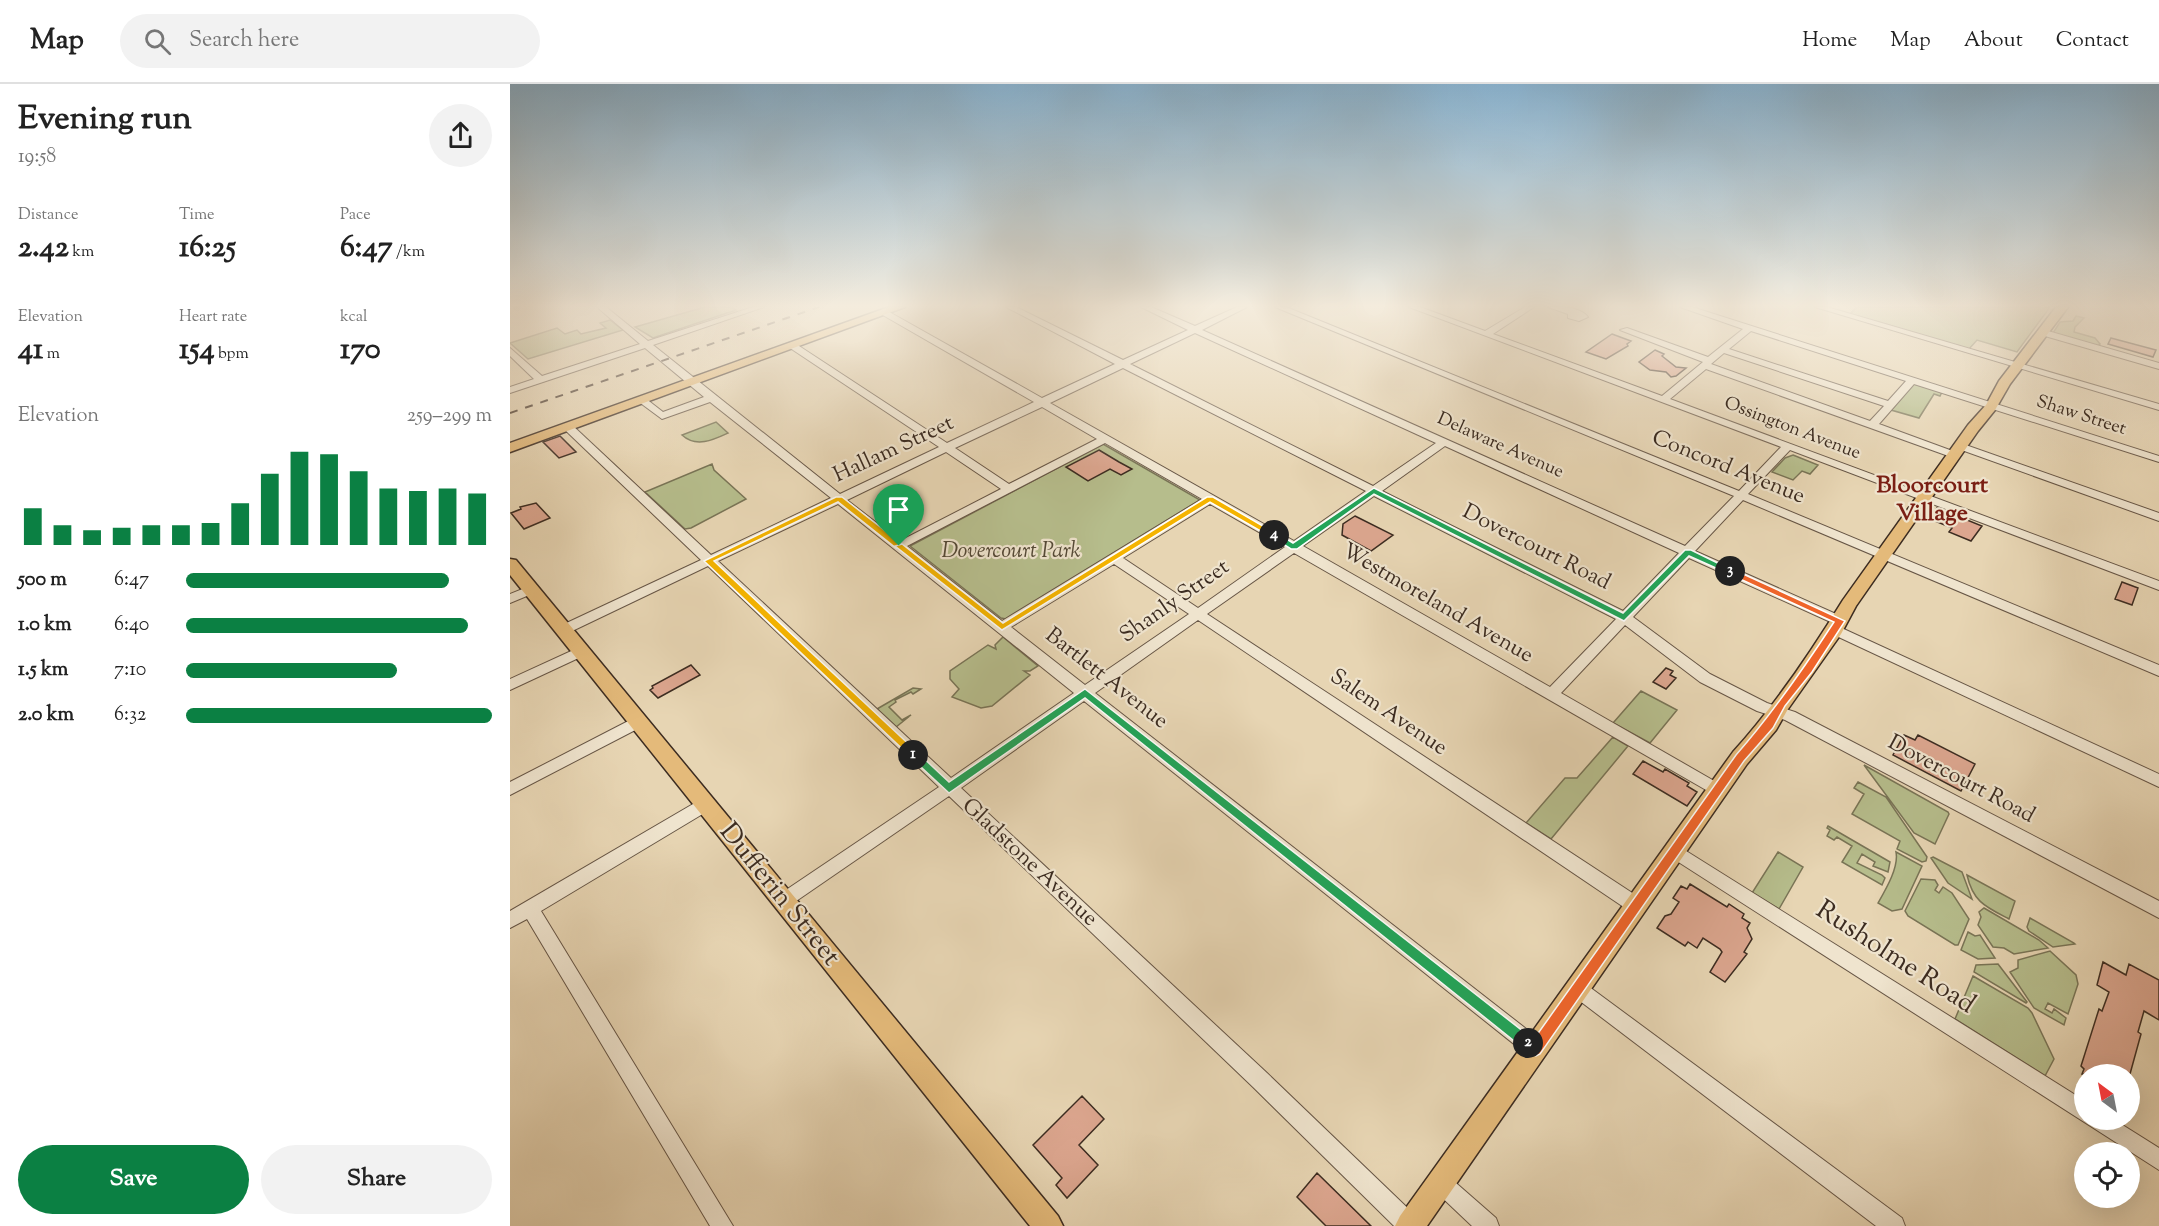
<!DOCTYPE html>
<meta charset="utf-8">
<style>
:root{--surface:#fff;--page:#f2f2f2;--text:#222;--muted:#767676;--line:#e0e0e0;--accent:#0b8043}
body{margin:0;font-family:"Sorts Mill Goudy",serif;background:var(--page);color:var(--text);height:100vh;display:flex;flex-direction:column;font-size:22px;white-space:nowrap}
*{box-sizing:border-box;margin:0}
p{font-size:20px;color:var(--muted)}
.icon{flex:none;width:33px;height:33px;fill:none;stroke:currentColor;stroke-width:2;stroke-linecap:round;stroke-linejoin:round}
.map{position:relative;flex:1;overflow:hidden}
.panel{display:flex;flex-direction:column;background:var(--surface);width:510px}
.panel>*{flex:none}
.needle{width:39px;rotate:328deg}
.fabs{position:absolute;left:1564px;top:980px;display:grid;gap:12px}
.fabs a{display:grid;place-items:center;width:66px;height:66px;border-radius:50%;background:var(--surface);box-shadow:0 6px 24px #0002;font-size:30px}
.pin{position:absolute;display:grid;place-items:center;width:51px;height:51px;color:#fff;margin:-62px -26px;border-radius:50% 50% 50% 0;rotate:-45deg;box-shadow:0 0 6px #0007}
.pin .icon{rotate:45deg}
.km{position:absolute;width:30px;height:30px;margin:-15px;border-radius:50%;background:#222;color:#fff;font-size:16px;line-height:30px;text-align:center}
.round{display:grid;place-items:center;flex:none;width:63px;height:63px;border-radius:32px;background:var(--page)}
.summary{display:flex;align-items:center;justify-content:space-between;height:102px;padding:0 18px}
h1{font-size:33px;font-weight:800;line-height:45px}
.stats{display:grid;grid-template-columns:repeat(3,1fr);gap:9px;height:102px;padding:6px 18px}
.stats div{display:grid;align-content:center}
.stats b{font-size:30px;font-weight:800}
.stats small{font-size:16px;font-weight:400}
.stats p{font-size:16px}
.chart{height:168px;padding:12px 18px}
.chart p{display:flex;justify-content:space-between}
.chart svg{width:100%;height:108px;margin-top:6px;stroke:var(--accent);stroke-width:6}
.button{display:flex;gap:12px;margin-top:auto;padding:12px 18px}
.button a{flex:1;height:69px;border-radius:36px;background:var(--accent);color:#fff;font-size:24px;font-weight:800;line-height:69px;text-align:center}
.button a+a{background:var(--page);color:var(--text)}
ul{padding:0 18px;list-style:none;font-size:20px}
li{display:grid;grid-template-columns:96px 72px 1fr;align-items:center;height:45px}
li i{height:15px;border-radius:8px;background:var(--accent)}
header{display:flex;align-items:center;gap:36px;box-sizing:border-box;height:84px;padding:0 30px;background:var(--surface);border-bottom:2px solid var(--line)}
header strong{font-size:28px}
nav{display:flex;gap:33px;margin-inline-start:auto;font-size:21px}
.search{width:420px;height:54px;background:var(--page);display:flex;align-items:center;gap:15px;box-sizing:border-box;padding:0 21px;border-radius:33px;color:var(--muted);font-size:22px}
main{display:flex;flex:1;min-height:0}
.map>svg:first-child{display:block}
.green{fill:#b6bd8c;stroke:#797456;stroke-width:1.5}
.building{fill:#dca68f;stroke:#3c2c21;stroke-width:1.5}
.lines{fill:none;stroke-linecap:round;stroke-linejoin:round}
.minor-casing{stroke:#675646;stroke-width:2}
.major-casing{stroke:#3c2c21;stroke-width:3}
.minor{fill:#efe4ce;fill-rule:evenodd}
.major{fill:#e4ba7a;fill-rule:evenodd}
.rail{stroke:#3c2c21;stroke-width:2;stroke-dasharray:8 8;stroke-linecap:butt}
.split-1{fill:#f5b400;stroke:#fff;stroke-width:1.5}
.split-2{fill:#22a559;stroke:#fff;stroke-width:1.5}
.split-3{fill:#f0652b;stroke:#fff;stroke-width:1.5}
.split-4{fill:#22a559;stroke:#fff;stroke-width:1.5}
.split-5{fill:#f5b400;stroke:#fff;stroke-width:1.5}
.labels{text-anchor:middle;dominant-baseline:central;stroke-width:4.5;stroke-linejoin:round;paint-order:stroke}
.far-street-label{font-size:18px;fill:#3c2c21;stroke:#efe4ce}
.street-label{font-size:22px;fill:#3c2c21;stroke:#efe4ce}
.park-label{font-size:22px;font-style:italic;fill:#544936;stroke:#efe4ce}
.neighbourhood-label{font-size:24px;font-weight:bold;fill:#7a1f14;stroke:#efe4ce}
.near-street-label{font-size:27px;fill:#3c2c21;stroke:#efe4ce}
</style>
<header>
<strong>Map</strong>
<div class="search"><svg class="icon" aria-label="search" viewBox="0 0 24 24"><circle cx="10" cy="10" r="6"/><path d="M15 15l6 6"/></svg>Search here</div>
<nav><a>Home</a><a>Map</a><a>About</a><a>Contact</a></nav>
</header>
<main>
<section class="panel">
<div class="summary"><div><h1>Evening run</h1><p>19:58</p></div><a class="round"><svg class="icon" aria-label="share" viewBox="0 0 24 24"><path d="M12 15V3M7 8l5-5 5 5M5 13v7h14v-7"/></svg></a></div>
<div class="stats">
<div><p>Distance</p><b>2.42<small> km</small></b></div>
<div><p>Time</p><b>16:25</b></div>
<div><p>Pace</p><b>6:47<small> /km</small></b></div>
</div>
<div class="stats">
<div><p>Elevation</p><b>41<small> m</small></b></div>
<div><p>Heart rate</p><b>154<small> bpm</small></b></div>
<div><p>kcal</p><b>170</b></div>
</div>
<div class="chart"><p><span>Elevation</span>259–299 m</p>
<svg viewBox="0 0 160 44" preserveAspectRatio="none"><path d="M5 44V29M15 44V36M25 44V38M35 44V37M45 44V36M55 44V36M65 44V35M75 44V27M85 44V15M95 44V6M105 44V7M115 44V14M125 44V21M135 44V22M145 44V21M155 44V23"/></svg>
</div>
<ul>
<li><b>500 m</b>6:47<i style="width:86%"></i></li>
<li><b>1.0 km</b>6:40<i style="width:92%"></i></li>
<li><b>1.5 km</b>7:10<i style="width:69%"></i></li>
<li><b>2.0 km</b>6:32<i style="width:100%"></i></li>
</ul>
<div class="button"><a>Save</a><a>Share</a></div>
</section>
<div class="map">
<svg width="1649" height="1142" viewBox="0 0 1649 1142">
<rect width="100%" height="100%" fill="#e7d5b3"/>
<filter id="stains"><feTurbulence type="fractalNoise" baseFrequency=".00333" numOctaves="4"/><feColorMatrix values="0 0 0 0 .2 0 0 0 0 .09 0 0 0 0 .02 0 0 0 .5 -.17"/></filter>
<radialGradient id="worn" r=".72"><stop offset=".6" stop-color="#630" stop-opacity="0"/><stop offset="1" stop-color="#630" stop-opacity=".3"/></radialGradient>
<!-- green -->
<path class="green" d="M195,223H221L226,226L143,254L125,243Z
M1347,223H1540L1507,268L1467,256L1459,265L1340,230Z
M1566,232L1574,234L1565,243L1564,248L1585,254L1590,260L1588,262L1543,249L1550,238L1563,237Z
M100,236L113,246L18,275L0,259L47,244L55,250L67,246L71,250L96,244L90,239Z
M1404,300L1432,308L1430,312L1424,310L1409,334L1381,326Z
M206,338L218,349C203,356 186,364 172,351Z
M593,360L690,416L496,535L491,534L400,462Z
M1283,371L1308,381L1300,390L1292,387L1283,396L1262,388L1275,374Z
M202,380L204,386L236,415L181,444L175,445L135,408Z
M493,553L528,582L520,587H514L520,591L482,622L471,624L442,613L449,605L440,595V587L478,561L486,565L485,561Z
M403,604L411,605L403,610L401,608L385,616L386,618L379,623L392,636L401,631L386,643L367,625Z
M1131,607L1167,626L1140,659L1103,639Z
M1103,653L1118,662L1041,755L1016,739L1055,694H1067Z
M1354,681L1438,728L1439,730L1425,760L1404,749Z
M1348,698L1376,713L1417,773L1416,777L1412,778L1387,765L1390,757L1342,730L1354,710L1344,704Z
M1318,742L1380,778L1378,788L1363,782L1365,778L1352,770L1347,779L1372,791L1375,794L1372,801L1332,778L1342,762L1327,753L1324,756L1317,752L1320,746L1317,744Z
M1268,768L1293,783L1269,825L1242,809Z
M1386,768L1412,782L1392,825L1382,827L1368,819C1376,805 1389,783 1386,768Z
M1423,773L1452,788L1462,815L1438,799L1421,774Z
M1457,791L1505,817L1499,835C1476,823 1463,818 1457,791Z
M1411,795L1425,796L1428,801L1425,806L1429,809L1433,803L1442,809L1459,835L1448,861H1445L1398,832L1395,827Z
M1474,824L1529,856L1538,864L1504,870L1494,864L1483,863L1468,841L1471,833L1469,828Z
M1520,834L1564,859L1565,860L1543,863L1519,847L1517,843Z
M1458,848L1465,852L1470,851L1485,874L1468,875L1451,866Z
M1540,867L1566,891L1568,900L1558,930L1538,919L1535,925L1542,929L1544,925L1556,934L1554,941L1524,924L1500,888L1508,884V876Z
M1488,880L1517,918L1516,919L1464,888L1466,881Z
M1463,892L1518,924L1522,929L1544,975L1535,992L1445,935Z"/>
<!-- building -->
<path class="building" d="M1102,250L1121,257L1117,260L1118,262L1096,275L1076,268Z
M1601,254L1646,266L1643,273L1598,260Z
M1145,266L1154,270L1152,272L1166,283L1176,284L1166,292L1161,293L1156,288L1140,286L1129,278Z
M50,352L66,368L49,374L33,358Z
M589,366L609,378L622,385L611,391L600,385L578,397L556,383Z
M26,419L40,434L14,445L1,429L11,425L10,423Z
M1427,424L1430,425L1472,442L1461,457L1439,448L1442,444L1420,435Z
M845,432L883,451L861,467L832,451L833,440Z
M1612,498L1628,504L1622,521L1605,515Z
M181,581L190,591L148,614L140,606L143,604L142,602Z
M1156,584L1163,587L1160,591L1166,594L1156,605L1143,598Z
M1394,651L1405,656L1408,651L1465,680L1451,707L1383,671Z
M1133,677L1153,688L1155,685L1179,699L1177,702L1187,708L1177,722L1123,690Z
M1180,800L1217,823L1219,820L1234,830L1232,834L1240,839L1237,844L1242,855L1234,868L1237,870L1215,898L1200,888L1212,868L1210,865L1193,854L1187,864L1178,858L1175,862L1147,844L1155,832L1161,830L1169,818L1163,814L1171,802L1177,805Z
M1593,878L1616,891L1619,880L1649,896V936L1634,927L1628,948L1631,950L1620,990H1572L1574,985L1571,982L1589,925L1592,927L1599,908L1587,901Z
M572,1012L594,1035L569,1061L588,1081L557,1114L546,1101L552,1094L523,1061Z
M807,1089L861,1142H816L787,1113Z"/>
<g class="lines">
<defs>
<path id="minor" d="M87,223H96L138,257L243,223H254L143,261L330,410L429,363L280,264V260H286L437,359L524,318L371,230V226L374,225L532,314L605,280L496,223H506L613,276L678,246L631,223H641L685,242L727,223H737L692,246L1175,462L1224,412L765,223H776L1229,407L1271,363L899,223H910L975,247L1015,223H1024L983,250L1152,312L1193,278L1110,246L1117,244L1198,273L1233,245L1170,223H1182L1649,372V378L1404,300L1369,340L1448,369V373L1444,374L1196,285L1160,315L1649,497V506L1280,366L1238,410L1649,581V592L1233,416L1185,467L1335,534L1337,537L1335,540H1325L1179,474L1123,533L1200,590L1257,619L1285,628L1649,817V834L1275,636L1247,627L1190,598L1115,541L1051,609L1213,702L1216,706L1213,710L1208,712L1203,710L784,469L697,530L1133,816L1136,822L1133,828L1127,830L1121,828L688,536L585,609L1033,958L1036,965L1033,972L1026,975L1019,972L574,617L451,704L757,989L908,1134L911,1142H884L743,1003L439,712L279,822L273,825L267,822L264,817L267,812L429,703L198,482L58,549H48L46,546L48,543L191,476L54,345V341H62L201,471L321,414L200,318L152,335L129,318V314H135L153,328L194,313L135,264L0,309V303L24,295L0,272V264L32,292L130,260ZM1241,247L1396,297L1378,317L1219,265ZM685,249L926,359L863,402L620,280ZM1214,269L1374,322L1360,337L1201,280ZM613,284L856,407L784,457L540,319ZM532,323L587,355L499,400L445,364ZM595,359L692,415L492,537L397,462ZM935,362L1169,469L1113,527L872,407ZM436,368L491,405L390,457L337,416ZM864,412L1106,535L1040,603L793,462ZM328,420L564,609L441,694L208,477ZM700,420L775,463L688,524L613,474ZM604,480L679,530L575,601L501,543Z
M1038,223C1049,222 1071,223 1078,233L1069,237L1058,234V230Z
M1305,223H1317L1649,320V326Z
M1531,245L1649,279V285L1528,250L1527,248Z
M1450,359L1649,429V437L1446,364V360Z
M20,502L26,506L24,509L0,519V510Z
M1325,541L1649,690V703L1320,549L1318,546L1320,543Z
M70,563L77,568L75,571L0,606V595Z
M128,632L133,634L135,638L133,642L0,711V698Z
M195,713L201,715L203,720L201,725L31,827L223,1142H200L17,835L0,844V827Z
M1165,760L1575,1017V1035H1603L1649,1064V1086L1159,772L1157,767L1159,762Z
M1068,896L1074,899L1392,1134L1395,1142H1366L1062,911L1059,905L1062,899Z
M931,1088L938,1092L986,1134L989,1142H962L924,1106L920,1099L924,1092Z"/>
<path id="major" d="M379,223H395L0,368V359Z
M1546,223H1558L1500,300L1485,326L1468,347L1346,522L1331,550L1278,625L1266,646L1237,680L917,1142H885L890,1132L1223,668C1264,623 1301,568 1333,516L1458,341L1476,321L1489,297Z
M0,475L6,476L548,1132L553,1142H520L0,491Z"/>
</defs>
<!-- minor casing -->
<use href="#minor" class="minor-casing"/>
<!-- major casing -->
<use href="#major" class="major-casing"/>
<!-- minor -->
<use href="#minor" class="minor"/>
<!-- major -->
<use href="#major" class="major"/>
<!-- rail -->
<path class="rail" d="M0,329L309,223"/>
</g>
<!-- sky -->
<linearGradient id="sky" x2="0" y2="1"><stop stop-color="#89b5d4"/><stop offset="0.58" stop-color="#f4ecdd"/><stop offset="1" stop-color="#f4ecdd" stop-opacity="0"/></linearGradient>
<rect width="1649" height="383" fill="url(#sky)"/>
<!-- split-1 -->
<path class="split-1" d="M326,413H332L392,460V464H386L328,418L204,477L407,668V674L403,675L194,477Z"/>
<!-- split-2 -->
<path class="split-2" d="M575,605L1023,955L1025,959L1023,964L1018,966L1013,964L575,614L439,709L398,671L399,668H407L439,698Z"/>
<!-- split-3 -->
<path class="split-3" d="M1220,484L1335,537L1302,588L1275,622L1263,644L1234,677L1030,970L1026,972L1013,964L1011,959L1013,955L1018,953L1024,955L1226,671C1262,630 1294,584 1324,538L1217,489V485Z"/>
<!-- split-4 -->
<path class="split-4" d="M864,404L1113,529L1175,466H1181L1224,487L1217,489L1179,472L1114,537L864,410L787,465H781L759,451L767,449L783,459Z"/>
<!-- split-5 -->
<path class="split-5" d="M697,413H703L768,451L761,453L700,418L492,546L385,462L392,460L493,539Z"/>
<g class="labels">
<!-- far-street labels -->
<g class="far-street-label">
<text transform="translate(1571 332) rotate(18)">Shaw Street</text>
<text transform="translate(1282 345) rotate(21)">Ossington Avenue</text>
<text transform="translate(990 362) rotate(24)">Delaware Avenue</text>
</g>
<!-- street labels -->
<g class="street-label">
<text transform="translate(384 366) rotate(-25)">Hallam Street</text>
<text transform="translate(1218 384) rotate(22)">Concord Avenue</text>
<text transform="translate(1026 464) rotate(27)">Dovercourt Road</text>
<text transform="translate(665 518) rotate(-35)">Shanly Street</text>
<text transform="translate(927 520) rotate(30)">Westmoreland Avenue</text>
<text transform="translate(596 595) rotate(38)">Bartlett Avenue</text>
<text transform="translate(878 629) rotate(34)">Salem Avenue</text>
<text transform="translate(1451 696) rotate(28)">Dovercourt Road</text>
<text transform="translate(519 779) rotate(43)">Gladstone Avenue</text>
</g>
<!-- park labels -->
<g class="park-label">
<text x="501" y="468">Dovercourt Park</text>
</g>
<!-- neighbourhood labels -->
<g class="neighbourhood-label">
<text x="1422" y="402">Bloorcourt<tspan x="1422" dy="28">Village</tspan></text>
</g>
<!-- near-street labels -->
<g class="near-street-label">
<text transform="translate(269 811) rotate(51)">Dufferin Street</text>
<text transform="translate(1385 874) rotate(33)">Rusholme Road</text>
</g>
</g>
<rect width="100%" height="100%" filter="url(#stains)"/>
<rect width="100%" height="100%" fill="url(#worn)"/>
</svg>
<div class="fabs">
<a><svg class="needle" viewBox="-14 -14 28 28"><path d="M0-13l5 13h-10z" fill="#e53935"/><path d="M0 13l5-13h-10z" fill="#767676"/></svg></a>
<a><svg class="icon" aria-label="locate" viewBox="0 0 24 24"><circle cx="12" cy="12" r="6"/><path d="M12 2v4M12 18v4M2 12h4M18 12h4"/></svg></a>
</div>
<div class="pin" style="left:389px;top:462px;background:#1e9e55"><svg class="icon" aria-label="arrive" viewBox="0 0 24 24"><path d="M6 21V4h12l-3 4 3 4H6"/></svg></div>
<b class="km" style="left:403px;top:671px">1</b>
<b class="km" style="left:1018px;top:959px">2</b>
<b class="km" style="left:1220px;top:487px">3</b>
<b class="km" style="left:764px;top:451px">4</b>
</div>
</main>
